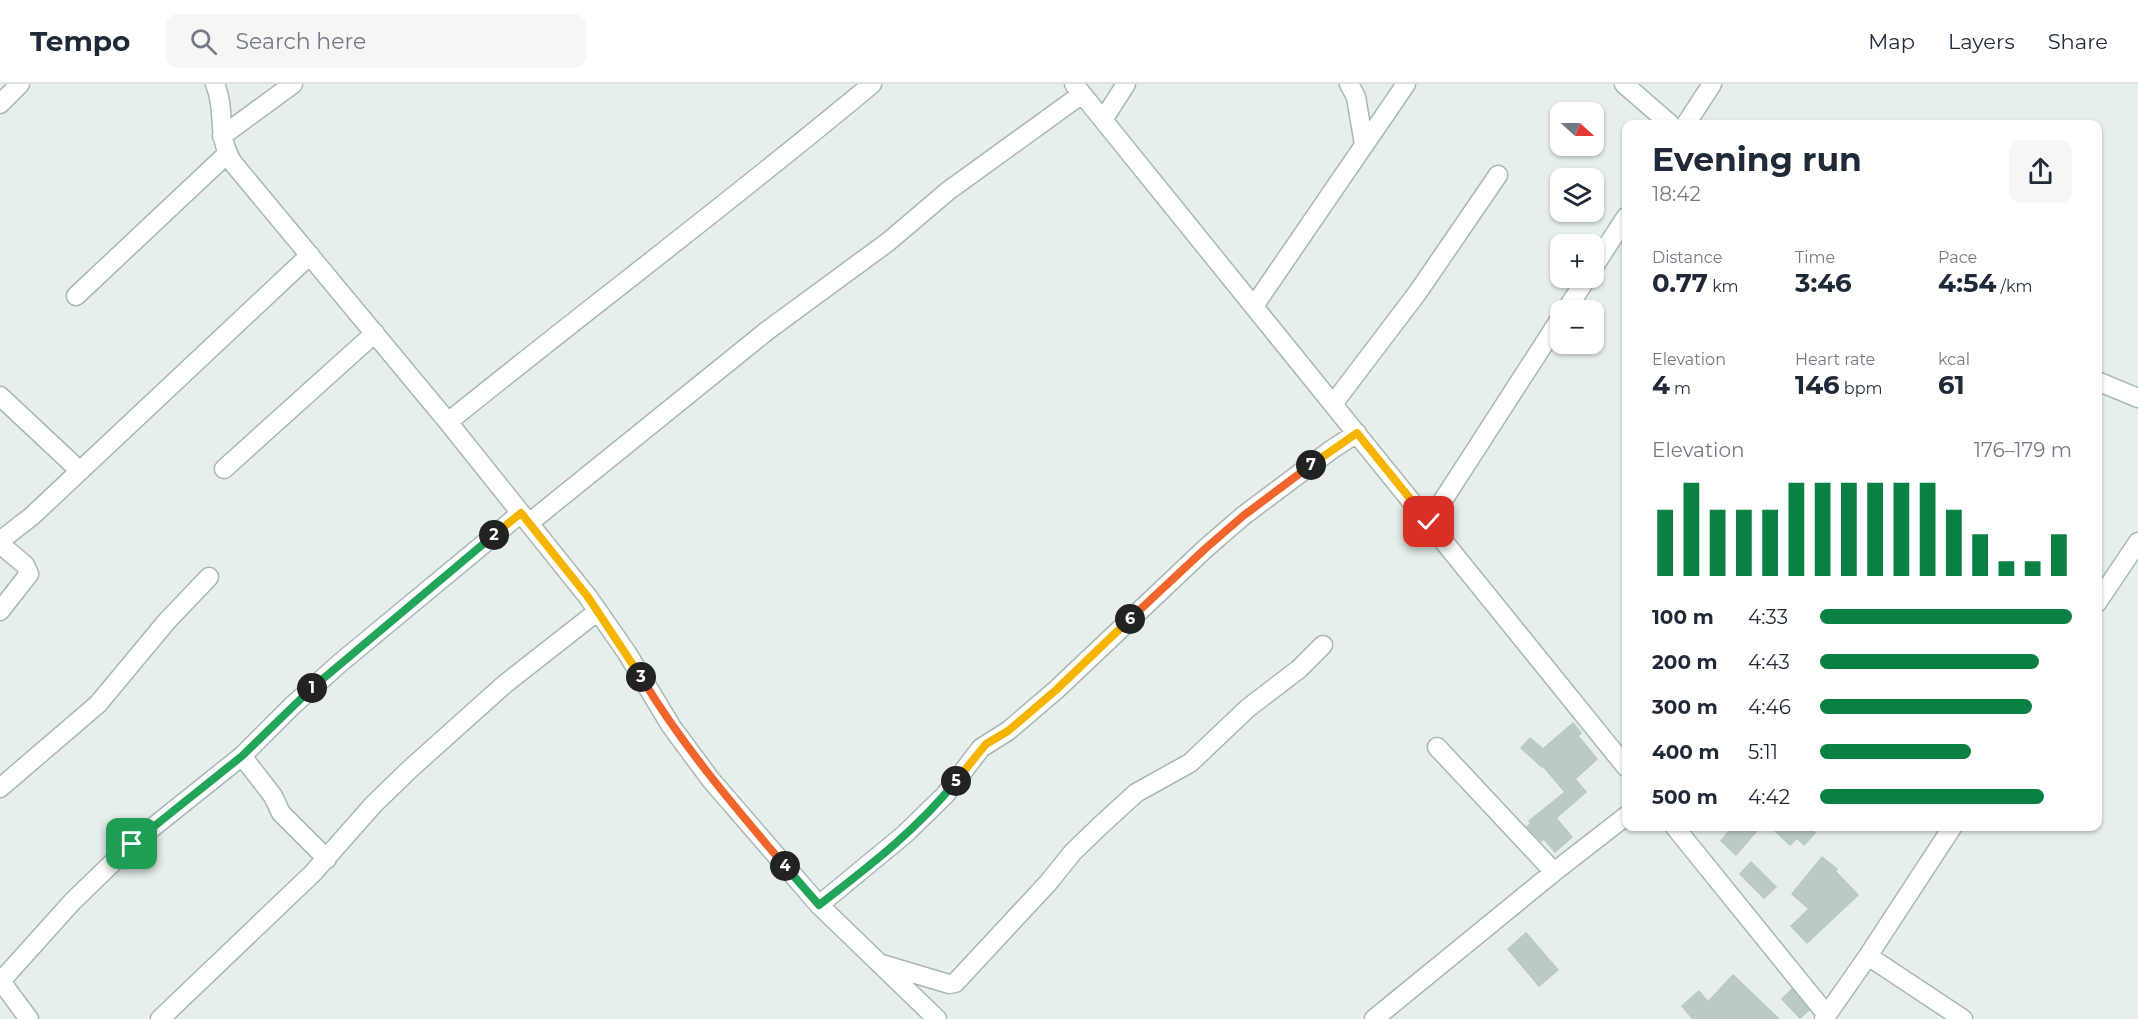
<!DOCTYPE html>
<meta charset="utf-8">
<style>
:root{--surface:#fff;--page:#f6f6f7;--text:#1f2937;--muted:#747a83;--line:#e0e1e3;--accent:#0b8043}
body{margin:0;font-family:Montserrat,sans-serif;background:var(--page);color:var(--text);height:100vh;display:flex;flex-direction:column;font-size:22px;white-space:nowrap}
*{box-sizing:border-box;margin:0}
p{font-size:20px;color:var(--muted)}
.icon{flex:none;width:33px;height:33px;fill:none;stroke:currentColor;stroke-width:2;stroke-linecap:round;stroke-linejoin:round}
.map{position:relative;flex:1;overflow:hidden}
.details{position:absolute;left:1622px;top:36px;width:480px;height:711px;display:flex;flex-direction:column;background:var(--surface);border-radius:12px;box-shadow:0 2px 4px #0004}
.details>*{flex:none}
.needle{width:39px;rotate:111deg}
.controls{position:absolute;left:1550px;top:18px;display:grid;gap:12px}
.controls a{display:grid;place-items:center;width:54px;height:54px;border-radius:12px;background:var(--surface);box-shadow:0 2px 4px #0004;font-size:30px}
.pin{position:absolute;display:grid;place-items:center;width:51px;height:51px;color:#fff;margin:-26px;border-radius:12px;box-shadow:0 3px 9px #0006}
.km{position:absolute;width:30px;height:30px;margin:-15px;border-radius:50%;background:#222;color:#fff;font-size:16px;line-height:30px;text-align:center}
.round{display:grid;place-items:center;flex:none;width:63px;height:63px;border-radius:12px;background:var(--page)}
.head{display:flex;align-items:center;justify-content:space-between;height:102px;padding:0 30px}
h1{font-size:33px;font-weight:700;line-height:45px}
.figures{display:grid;grid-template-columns:repeat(3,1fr);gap:9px;height:102px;padding:6px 30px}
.figures div{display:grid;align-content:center}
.figures b{font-size:26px;font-weight:700}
.figures small{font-size:16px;font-weight:400}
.figures p{font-size:16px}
.chart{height:168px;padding:12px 30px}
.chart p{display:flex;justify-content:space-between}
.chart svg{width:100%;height:108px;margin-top:6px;stroke:var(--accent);stroke-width:6}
ul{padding:0 30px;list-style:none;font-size:20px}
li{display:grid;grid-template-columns:96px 72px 1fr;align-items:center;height:45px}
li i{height:15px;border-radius:8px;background:var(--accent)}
header{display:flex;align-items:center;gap:36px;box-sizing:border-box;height:84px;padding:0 30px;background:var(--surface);border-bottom:2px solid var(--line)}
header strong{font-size:28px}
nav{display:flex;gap:33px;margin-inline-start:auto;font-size:21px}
.search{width:420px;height:54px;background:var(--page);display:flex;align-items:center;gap:15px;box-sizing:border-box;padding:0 21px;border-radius:12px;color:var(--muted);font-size:22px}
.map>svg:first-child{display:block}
.building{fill:#bbcac4;stroke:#b8c9c2;stroke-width:1.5}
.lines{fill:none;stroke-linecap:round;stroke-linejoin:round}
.street-casing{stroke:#a8b8b2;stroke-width:21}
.street{stroke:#fff;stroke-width:18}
.split-1-casing{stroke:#fff;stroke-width:12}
.split-2-casing{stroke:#fff;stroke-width:12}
.split-3-casing{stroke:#fff;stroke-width:12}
.split-4-casing{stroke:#fff;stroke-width:12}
.split-5-casing{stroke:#fff;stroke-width:12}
.split-6-casing{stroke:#fff;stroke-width:12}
.split-7-casing{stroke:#fff;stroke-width:12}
.split-8-casing{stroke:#fff;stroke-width:12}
.split-1{stroke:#22a559;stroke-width:8}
.split-2{stroke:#22a559;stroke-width:8}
.split-3{stroke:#f5b400;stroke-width:8}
.split-4{stroke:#f0652b;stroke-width:8}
.split-5{stroke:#22a559;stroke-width:8}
.split-6{stroke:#f5b400;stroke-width:8}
.split-7{stroke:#f0652b;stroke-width:8}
.split-8{stroke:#f5b400;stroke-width:8}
</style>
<header>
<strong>Tempo</strong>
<div class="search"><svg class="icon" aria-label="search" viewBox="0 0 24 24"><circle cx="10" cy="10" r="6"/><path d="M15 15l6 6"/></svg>Search here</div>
<nav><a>Map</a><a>Layers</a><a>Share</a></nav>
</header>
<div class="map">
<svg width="2138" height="935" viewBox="0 0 2138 935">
<rect width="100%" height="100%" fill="#e6efeb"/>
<!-- building -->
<path class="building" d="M1573,639L1581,649L1578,652L1597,675L1575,695L1586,708L1556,734L1572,753L1555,768L1544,755L1541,757L1527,743L1531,739L1529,737L1565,708L1543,682L1542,683L1521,664L1530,654L1543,665Z
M1733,742H1761L1736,771L1721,757Z
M1770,742H1808L1815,749L1804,761L1797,754L1790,761Z
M1822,773L1837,785L1835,787L1858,811L1807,859L1791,842L1809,825L1792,810Z
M1751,778L1776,803L1764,814L1740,790Z
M1526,849L1558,886L1539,902L1508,865Z
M1733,891L1779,935H1693L1682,922L1699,907L1708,918Z
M1792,905L1809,926L1800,934L1782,915Z"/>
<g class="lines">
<defs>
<path id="street" d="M215,0C227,29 215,50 233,79L448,338L588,513L627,569L671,642L711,696L819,821L937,935
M1074,0L1626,683
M1349,0L1356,13L1364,60
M1624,0L1670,40
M0,20L20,0
M1103,36L1126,0
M1686,40L1712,0
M222,52L293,0
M1593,184L1626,133
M76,212L227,70
M1254,222L1406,0
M1566,226L1587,194
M2097,297L2138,314
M0,312L80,387
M1333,320L1418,208L1498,91
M448,338C589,224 733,116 872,0
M224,385L375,249
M1429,438L1560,235
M529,439L768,246L888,158L948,107L1082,10
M0,457L32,432L310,171
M0,460L25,481L29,490L0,527
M2097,519L2138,458
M1437,663L1554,788
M242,672L273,712L281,729L327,775
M0,704L98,620L167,537L209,493
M1674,742L1827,931
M819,821L905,750L945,711L981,664L1008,647L1056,606L1206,464L1243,432L1331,366L1357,349
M1868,872L1963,935
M882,880L949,900L955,899L1048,799L1073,768L1101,741L1136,709L1190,679L1248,624L1299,585L1323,561
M0,896L29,935
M1,897L73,817L132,760L242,672L292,622L340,579L521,429
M160,935L313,789L373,721L410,685L505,600L598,527
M1374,935L1554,788L1626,732
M1824,935L1868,872L1953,742"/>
</defs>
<!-- street casing -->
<use href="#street" class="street-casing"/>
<!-- street -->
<use href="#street" class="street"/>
</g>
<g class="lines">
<defs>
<path id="split-1" d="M132,760L242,672L312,604"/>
<path id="split-2" d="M312,604L494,451"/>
<path id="split-3" d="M494,451L521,429L588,513L641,593"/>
<path id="split-4" d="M641,593C682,661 733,721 785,782"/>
<path id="split-5" d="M785,782L819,821C868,783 918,745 956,697"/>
<path id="split-6" d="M956,697L986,660L1008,647L1056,606L1130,535"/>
<path id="split-7" d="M1130,535L1206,464L1243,432L1311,381"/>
<path id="split-8" d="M1311,381L1357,349L1429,438"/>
</defs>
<!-- split-1 casing -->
<use href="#split-1" class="split-1-casing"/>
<!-- split-2 casing -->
<use href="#split-2" class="split-2-casing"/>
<!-- split-3 casing -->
<use href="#split-3" class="split-3-casing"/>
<!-- split-4 casing -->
<use href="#split-4" class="split-4-casing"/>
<!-- split-5 casing -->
<use href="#split-5" class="split-5-casing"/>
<!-- split-6 casing -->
<use href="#split-6" class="split-6-casing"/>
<!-- split-7 casing -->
<use href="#split-7" class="split-7-casing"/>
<!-- split-8 casing -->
<use href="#split-8" class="split-8-casing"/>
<!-- split-1 -->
<use href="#split-1" class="split-1"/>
<!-- split-2 -->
<use href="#split-2" class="split-2"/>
<!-- split-3 -->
<use href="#split-3" class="split-3"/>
<!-- split-4 -->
<use href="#split-4" class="split-4"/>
<!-- split-5 -->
<use href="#split-5" class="split-5"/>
<!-- split-6 -->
<use href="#split-6" class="split-6"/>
<!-- split-7 -->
<use href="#split-7" class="split-7"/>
<!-- split-8 -->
<use href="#split-8" class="split-8"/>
</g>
</svg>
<div class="controls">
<a><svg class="needle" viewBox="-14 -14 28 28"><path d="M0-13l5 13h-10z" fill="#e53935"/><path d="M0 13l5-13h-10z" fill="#747a83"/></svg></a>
<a><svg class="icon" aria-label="layers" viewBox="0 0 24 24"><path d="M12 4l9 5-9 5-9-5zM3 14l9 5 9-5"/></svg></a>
<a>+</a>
<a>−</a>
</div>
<div class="pin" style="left:132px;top:760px;background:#1e9e55"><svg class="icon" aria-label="arrive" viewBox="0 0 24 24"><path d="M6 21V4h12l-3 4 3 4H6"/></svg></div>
<div class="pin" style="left:1429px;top:438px;background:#d93025"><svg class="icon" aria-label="check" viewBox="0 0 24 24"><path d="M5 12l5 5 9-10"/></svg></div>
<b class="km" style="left:312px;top:604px">1</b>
<b class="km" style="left:494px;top:451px">2</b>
<b class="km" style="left:641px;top:593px">3</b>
<b class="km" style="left:785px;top:782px">4</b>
<b class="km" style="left:956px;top:697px">5</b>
<b class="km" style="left:1130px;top:535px">6</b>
<b class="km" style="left:1311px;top:381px">7</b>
<section class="details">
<div class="head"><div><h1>Evening run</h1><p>18:42</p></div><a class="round"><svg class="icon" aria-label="share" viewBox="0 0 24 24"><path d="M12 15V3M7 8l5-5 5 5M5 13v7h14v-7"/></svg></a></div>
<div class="figures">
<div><p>Distance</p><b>0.77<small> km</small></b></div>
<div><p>Time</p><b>3:46</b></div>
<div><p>Pace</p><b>4:54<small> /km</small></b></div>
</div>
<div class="figures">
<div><p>Elevation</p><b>4<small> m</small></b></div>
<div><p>Heart rate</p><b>146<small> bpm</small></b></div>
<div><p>kcal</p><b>61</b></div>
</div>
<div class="chart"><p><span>Elevation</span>176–179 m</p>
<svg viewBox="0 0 160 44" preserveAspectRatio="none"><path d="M5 44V17M15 44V6M25 44V17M35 44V17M45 44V17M55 44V6M65 44V6M75 44V6M85 44V6M95 44V6M105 44V6M115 44V17M125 44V27M135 44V38M145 44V38M155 44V27"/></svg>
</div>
<ul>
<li><b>100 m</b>4:33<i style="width:100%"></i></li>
<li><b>200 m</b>4:43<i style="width:87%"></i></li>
<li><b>300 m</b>4:46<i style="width:84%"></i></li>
<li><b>400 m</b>5:11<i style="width:60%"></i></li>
<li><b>500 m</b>4:42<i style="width:89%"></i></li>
</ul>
</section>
</div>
